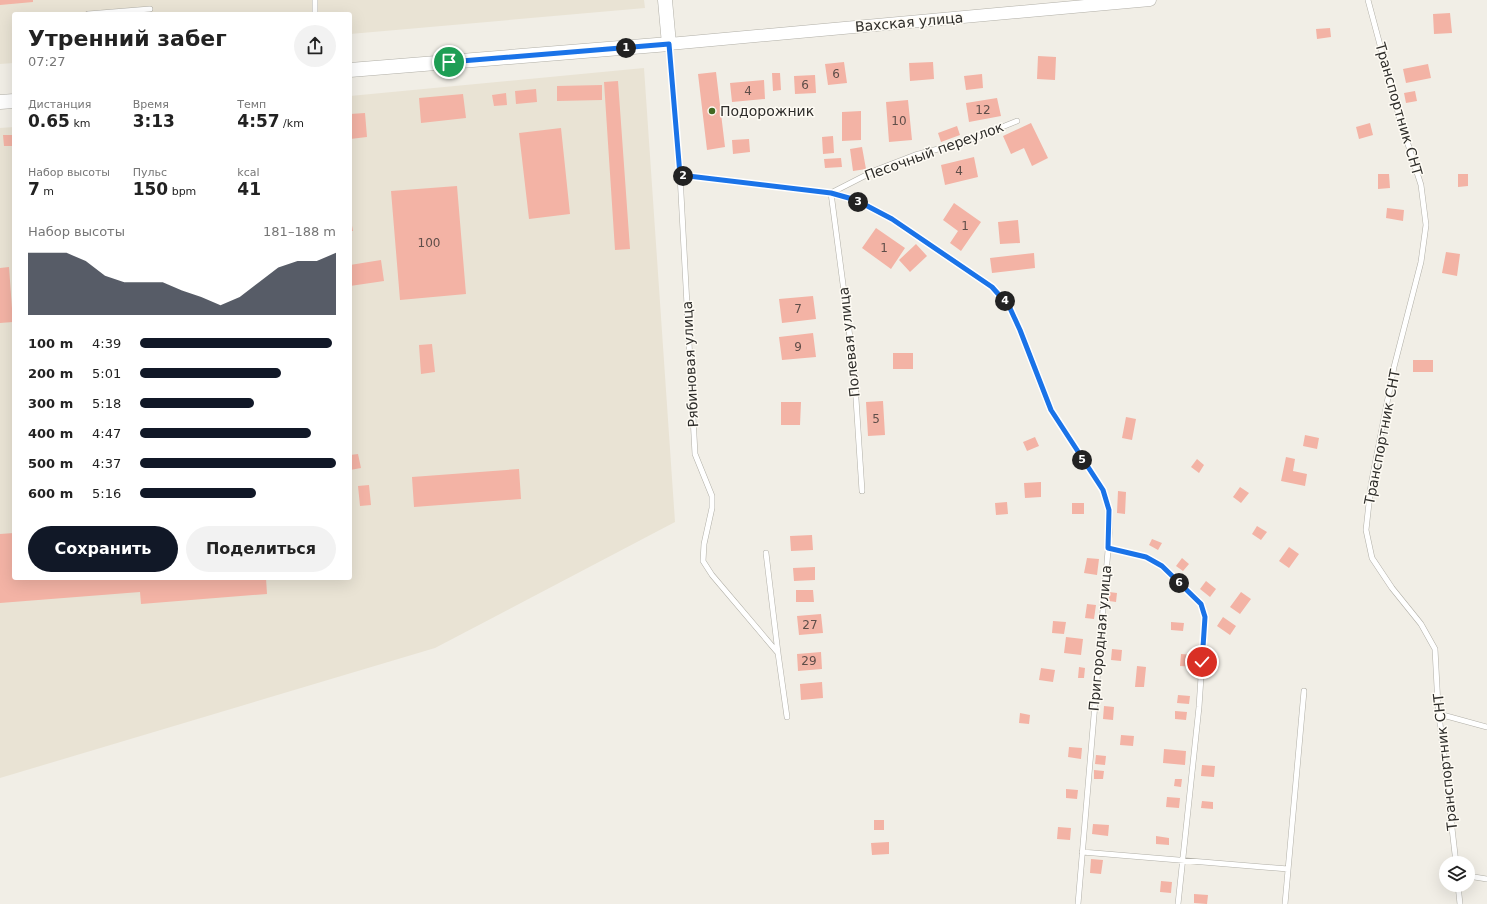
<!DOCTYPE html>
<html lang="ru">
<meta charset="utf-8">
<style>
:root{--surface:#fff;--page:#f2f2f2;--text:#222;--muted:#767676;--accent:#111827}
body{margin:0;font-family:"DejaVu Sans",sans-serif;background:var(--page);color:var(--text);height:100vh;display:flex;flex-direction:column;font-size:15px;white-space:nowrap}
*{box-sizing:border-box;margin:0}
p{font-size:13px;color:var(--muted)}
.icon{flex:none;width:22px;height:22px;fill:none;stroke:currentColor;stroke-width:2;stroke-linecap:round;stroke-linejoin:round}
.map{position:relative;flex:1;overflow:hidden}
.details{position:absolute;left:12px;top:12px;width:340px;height:568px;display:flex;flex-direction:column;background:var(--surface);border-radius:4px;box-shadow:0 4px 16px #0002}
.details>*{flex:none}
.controls{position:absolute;left:1439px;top:856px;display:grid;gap:8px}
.controls a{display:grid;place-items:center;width:36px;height:36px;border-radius:50%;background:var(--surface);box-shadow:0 4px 16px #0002;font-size:20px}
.pin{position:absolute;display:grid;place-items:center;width:34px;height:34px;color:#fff;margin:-17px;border:2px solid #fff;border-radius:50%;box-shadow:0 1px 4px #0007}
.km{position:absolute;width:20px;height:20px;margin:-10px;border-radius:50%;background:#222;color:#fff;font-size:11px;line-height:20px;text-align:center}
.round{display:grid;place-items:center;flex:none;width:42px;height:42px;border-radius:21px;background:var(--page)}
.head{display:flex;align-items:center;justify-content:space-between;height:68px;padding:0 16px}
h1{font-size:22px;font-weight:700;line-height:30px}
.stats{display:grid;grid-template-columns:repeat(3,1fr);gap:6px;height:68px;padding:4px 16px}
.stats div{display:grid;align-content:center}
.stats b{font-size:17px;font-weight:700}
.stats small{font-size:11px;font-weight:400}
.stats p{font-size:11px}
.chart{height:112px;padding:8px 16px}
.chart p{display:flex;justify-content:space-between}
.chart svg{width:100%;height:72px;margin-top:4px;fill:var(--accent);opacity:.7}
.action{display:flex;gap:8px;margin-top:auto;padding:8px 16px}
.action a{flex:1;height:46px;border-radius:24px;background:var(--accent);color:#fff;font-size:16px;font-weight:700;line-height:46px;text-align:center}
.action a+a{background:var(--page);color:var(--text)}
ul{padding:0 16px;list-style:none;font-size:13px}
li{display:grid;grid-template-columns:64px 48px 1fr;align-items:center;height:30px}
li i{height:10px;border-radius:5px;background:var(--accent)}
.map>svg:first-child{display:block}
.built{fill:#e9e3d4}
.building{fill:#f3b3a5}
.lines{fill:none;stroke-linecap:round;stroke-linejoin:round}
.service-casing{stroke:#b1afa7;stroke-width:6}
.tertiary-casing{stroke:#b1afa7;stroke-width:13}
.secondary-casing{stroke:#b1afa7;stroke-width:15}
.service{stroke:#fff;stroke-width:5}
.tertiary{stroke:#fff;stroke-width:12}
.secondary{stroke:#fff;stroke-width:14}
.route-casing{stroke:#fff;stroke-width:8}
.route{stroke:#1a73e8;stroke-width:5}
.poi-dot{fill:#426822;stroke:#fefbf4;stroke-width:1.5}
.labels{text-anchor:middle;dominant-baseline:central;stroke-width:3;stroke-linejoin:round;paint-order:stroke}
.number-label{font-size:12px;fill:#5f4e49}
.street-label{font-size:14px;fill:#2e2d2a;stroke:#fefbf4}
.poi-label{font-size:14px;fill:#2e2d2a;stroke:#fefbf4;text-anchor:start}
</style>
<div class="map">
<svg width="1487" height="904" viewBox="0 0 1487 904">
<rect width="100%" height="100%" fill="#f1eee6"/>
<!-- built -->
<path class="built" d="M0,0H644L645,8L350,34V14H14V63L0,64Z
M644,68L675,522L435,648L0,778V128L14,127V578H350V96Z"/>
<!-- building -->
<path class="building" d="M0,0H33V2L0,5Z
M1450,13L1452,33L1434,34L1433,14Z
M1330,28L1331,37L1317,39L1316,29Z
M1038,56L1056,57L1055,80L1037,79Z
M844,62L847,83L828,85L825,64Z
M933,62L934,79L910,81L909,63Z
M1428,64L1431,78L1406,83L1403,69Z
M716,72L725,147L707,150L698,74Z
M772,73H780L781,90L773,91Z
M982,74L983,88L966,90L964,76Z
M815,75L816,93L795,94L794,76Z
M764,80L765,99L732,102L730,83Z
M618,81L630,249L615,250L604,82Z
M602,85V100L557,101V86Z
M536,89L537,102L516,104L515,91Z
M1415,91L1417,101L1406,103L1404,93Z
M506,93L507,105L494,106L492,95Z
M463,94L466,118L421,123L419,98Z
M997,98L1001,116L969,122L966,103Z
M908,100L912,140L889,142L886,102Z
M861,111V140L842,141V112Z
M365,113L367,137L350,139V114Z
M1031,123L1048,158L1032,166L1024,148L1011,154L1003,136Z
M1370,123L1373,135L1359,139L1356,127Z
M957,126L960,135L941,142L938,133Z
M561,128L570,214L529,219L519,133Z
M3,135H14V146H4Z
M833,136L834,153L823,154L822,137Z
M749,139L750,152L733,154L732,140Z
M862,147L866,169L853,171L850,149Z
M974,157L978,177L945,185L941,165Z
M841,158L842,167L825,168L824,159Z
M1378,174H1389L1390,188L1378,189Z
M1458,174H1468V186L1458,187Z
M457,186L466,294L400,300L391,191Z
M954,203L981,222L961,251L950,243L958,231L943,220Z
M1387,208L1404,210L1403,221L1386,218Z
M350,215L353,231H350Z
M1018,220L1020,243L1000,244L998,222Z
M876,228L905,248L891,269L862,248Z
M916,244L927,256L910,272L899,260Z
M1446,252L1460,254L1457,276L1442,273Z
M1034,253L1035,268L992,273L990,258Z
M381,260L384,281L350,286V265Z
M9,267L13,322L0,323V268Z
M813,296L816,319L782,323L779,299Z
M813,333L816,357L782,360L779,337Z
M432,344L435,372L421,374L419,345Z
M893,353H913V369H893Z
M1413,360H1433V372H1413Z
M883,401L885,435L868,436L866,402Z
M781,402H801L800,425H781Z
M1126,417L1136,419L1132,440L1122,438Z
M1305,435L1319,438L1317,449L1303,446Z
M1035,437L1039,446L1027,451L1023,442Z
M358,454L361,468L350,470V455Z
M1286,457L1295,459L1293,471L1307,474L1305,486L1281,481Z
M1197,459L1204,465L1199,473L1191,467Z
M519,469L521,499L414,507L412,477Z
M1041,482V497L1025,498L1024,483Z
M369,485L371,505L360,506L358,486Z
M1240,487L1249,493L1241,503L1233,497Z
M1118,491L1126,492L1125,514L1117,513Z
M1007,502L1008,514L996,515L995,503Z
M1072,503H1084V514H1072Z
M1257,526L1267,532L1261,540L1252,534Z
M14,533V578H266L267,594L141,604L140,592L0,603V534Z
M812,535L813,550L791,551L790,536Z
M1152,539L1162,543L1158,550L1149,545Z
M1289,547L1299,554L1289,568L1279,561Z
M1087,558L1099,559L1097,575L1084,573Z
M1182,558L1189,564L1183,571L1176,566Z
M815,567V580L794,581L793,568Z
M1206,581L1216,589L1210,597L1200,589Z
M796,590H813L814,602H796Z
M1109,592L1117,593L1116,602L1109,601Z
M1241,592L1251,599L1240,614L1230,607Z
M1087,604L1096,605L1094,619L1085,618Z
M821,614L823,633L799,635L797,616Z
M1223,617L1236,626L1230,635L1217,626Z
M1053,621L1066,622L1064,634L1052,633Z
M1171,622L1184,623L1183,631L1171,630Z
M1066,637L1083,639L1081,655L1064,653Z
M1112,649L1122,650L1121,661L1111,660Z
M821,652L822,669L798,671L797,654Z
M1181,654L1196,655L1195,667L1180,666Z
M1137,666L1146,667L1144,687H1135Z
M1079,667L1085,668L1084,678H1078Z
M1041,668L1055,670L1053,682L1039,680Z
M822,682L823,698L801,700L800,684Z
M1178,695L1190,696L1189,704L1177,703Z
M1104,706L1114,707L1113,720L1103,719Z
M1175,711L1187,712L1186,720L1175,719Z
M1020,713L1030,715L1029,724L1019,723Z
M1121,735L1134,736L1133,746L1120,745Z
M1069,747L1082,748L1081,759L1068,757Z
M1164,749L1186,751L1185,765L1163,763Z
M1096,755L1106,756L1105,765L1095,764Z
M1202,765L1215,766L1214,777L1201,776Z
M1094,770L1104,771L1103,779H1094Z
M1175,779H1182L1181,787L1174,786Z
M1066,789L1078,790L1077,799L1066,798Z
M1167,797L1180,798L1179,808L1166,807Z
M1202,801L1213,802V809L1201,808Z
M874,820H884V830H874Z
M1093,824L1109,825L1108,836L1092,834Z
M1058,827L1071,828L1070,840L1057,839Z
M1156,836L1169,838V845L1156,844Z
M889,842V854L872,855L871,843Z
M1091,859L1103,860L1101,874L1090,873Z
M1161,881L1172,882L1171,893L1160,892Z
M1194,894L1208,895L1207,904L1194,903Z"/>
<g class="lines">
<defs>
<path id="service" d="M315,0V14
M1368,0L1399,116L1421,185L1426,225L1421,262L1394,367L1371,485L1366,530L1372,558L1392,588L1421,624L1435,649L1438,706L1456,863
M88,14L150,9
M669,46L680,175L695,454L712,496V508L704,544L703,561L712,575L778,653
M680,175L831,193L856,200L892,219L992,287L1009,306L1020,330L1051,410L1103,490L1109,509L1110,527L1078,904
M862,491L854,368L831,193L876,170L915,155L965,142L1017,121
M1108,548L1147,557L1162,566L1201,604L1205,617L1199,707L1178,904
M766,553L778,653L787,717
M1439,714L1487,727
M1082,852L1288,869
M1468,876L1487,879
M1458,885L1460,904
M1285,904L1304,691"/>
<path id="tertiary" d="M669,44L1150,0"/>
<path id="secondary" d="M350,70L669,44L665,0
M0,102L14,101"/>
</defs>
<!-- service casing -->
<use href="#service" class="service-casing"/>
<!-- tertiary casing -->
<use href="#tertiary" class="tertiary-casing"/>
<!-- secondary casing -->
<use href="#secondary" class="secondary-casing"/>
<!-- service -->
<use href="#service" class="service"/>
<!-- tertiary -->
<use href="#tertiary" class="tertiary"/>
<!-- secondary -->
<use href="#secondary" class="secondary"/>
</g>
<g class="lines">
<defs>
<path id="route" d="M449,62L669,44L680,175L831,193L856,200L892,219L992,287L1009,306L1020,330L1051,410L1103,490L1109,510L1108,548L1146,557L1162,566L1201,604L1205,617L1202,662"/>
</defs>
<!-- route casing -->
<use href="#route" class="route-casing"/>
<!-- route -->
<use href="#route" class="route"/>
</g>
<!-- markers -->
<circle class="poi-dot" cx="712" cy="111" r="4"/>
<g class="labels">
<!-- number labels -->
<g class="number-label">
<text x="836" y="74">6</text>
<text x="805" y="85">6</text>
<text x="748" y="91">4</text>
<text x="983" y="110">12</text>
<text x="899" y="121">10</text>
<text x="959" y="171">4</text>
<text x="965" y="226">1</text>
<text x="429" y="243">100</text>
<text x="884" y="248">1</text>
<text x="798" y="309">7</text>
<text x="798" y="347">9</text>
<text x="876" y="419">5</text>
<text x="810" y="625">27</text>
<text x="809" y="661">29</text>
</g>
<!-- street labels -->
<g class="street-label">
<text transform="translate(909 22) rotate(-5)">Вахская улица</text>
<text transform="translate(1399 109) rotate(74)">Транспортник СНТ</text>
<text transform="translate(934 151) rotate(-20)">Песочный переулок</text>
<text transform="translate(849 342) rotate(-96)">Полевая улица</text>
<text transform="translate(690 364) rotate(-93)">Рябиновая улица</text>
<text transform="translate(1382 437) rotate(-79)">Транспортник СНТ</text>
<text transform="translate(1100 638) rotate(-85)">Пригородная улица</text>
<text transform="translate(1445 762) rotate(-96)">Транспортник СНТ</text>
</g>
<!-- poi labels -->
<g class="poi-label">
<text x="720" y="111">Подорожник</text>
</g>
</g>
</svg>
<div class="controls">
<a><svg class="icon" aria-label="layers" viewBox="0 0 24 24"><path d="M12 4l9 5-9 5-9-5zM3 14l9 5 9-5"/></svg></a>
</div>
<div class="pin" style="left:449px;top:62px;background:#1e9e55"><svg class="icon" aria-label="arrive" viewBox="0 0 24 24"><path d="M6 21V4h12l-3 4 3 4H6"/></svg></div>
<div class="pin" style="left:1202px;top:662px;background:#d93025"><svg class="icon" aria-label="check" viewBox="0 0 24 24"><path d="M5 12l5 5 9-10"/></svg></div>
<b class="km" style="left:626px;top:48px">1</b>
<b class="km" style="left:683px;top:176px">2</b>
<b class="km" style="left:858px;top:202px">3</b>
<b class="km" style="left:1005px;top:301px">4</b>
<b class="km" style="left:1082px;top:460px">5</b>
<b class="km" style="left:1179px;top:583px">6</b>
<section class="details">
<div class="head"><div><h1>Утренний забег</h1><p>07:27</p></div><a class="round"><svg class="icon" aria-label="share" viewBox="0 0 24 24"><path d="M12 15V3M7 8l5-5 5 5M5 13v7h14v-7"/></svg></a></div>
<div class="stats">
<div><p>Дистанция</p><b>0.65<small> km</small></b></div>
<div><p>Время</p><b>3:13</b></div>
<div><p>Темп</p><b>4:57<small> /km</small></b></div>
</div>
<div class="stats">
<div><p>Набор высоты</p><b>7<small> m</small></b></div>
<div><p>Пульс</p><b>150<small> bpm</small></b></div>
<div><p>kcal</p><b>41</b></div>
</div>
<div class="chart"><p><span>Набор высоты</span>181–188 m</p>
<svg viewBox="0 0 160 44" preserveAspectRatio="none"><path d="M0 44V6L10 6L20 6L30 11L40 20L50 24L60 24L70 24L80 29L90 33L100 38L110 33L120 24L130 15L140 11L150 11L160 6V44z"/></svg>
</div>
<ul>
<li><b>100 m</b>4:39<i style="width:98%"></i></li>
<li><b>200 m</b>5:01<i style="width:72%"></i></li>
<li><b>300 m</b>5:18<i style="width:58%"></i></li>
<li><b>400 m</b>4:47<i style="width:87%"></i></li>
<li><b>500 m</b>4:37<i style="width:100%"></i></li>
<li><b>600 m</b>5:16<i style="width:59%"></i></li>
</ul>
<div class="action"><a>Сохранить</a><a>Поделиться</a></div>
</section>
</div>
